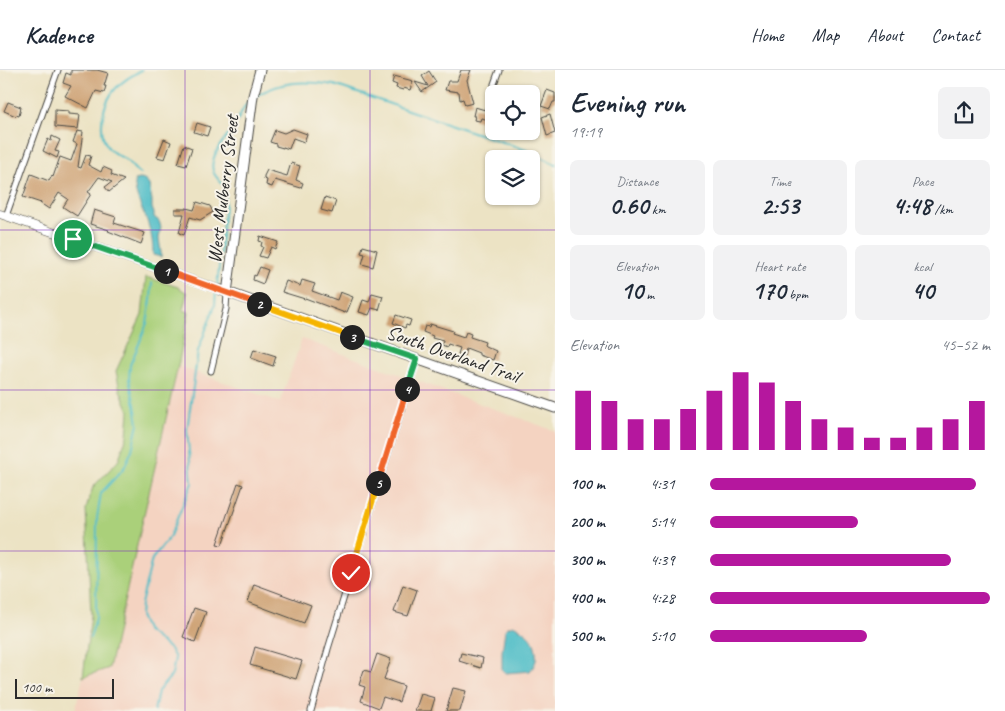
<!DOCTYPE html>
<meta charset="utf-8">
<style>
:root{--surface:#fff;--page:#f2f2f3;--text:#1f2937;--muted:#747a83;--line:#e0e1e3;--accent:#b5179e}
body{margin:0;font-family:Caveat,sans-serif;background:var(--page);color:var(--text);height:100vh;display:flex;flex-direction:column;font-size:19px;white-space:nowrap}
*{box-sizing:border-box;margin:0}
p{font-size:16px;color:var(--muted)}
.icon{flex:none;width:28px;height:28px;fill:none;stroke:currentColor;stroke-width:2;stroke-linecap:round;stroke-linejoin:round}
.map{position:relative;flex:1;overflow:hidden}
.side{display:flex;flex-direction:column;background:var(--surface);width:450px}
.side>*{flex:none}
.buttons{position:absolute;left:485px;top:15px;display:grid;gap:10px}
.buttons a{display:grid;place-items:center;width:55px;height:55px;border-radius:8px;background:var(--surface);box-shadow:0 1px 4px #0004;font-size:25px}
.scale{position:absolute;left:15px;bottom:12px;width:99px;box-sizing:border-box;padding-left:5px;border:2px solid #2b2b2b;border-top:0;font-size:14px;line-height:18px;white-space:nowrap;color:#2b2b2b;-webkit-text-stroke:4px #f7f3e8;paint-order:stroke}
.pin{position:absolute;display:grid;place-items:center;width:42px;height:42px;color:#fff;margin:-21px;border:2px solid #fff;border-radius:50%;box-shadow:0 1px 5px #0007}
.km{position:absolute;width:25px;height:25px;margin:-12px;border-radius:50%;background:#222;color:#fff;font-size:14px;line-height:25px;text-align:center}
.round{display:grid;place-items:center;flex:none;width:52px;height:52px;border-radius:8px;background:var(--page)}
.overview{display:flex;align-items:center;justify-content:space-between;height:85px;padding:0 15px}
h1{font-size:28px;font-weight:800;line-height:38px}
.figures{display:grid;grid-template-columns:repeat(3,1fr);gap:8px;height:85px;padding:5px 15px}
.figures div{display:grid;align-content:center;border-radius:8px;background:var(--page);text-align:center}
.figures b{font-size:25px;font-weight:800}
.figures small{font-size:14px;font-weight:400}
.figures p{font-size:14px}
.chart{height:140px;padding:10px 15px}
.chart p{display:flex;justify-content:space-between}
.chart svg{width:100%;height:90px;margin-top:5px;stroke:var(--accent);stroke-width:6}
ul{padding:0 15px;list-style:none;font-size:16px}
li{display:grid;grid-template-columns:80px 60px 1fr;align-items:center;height:38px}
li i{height:12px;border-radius:6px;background:var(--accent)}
header{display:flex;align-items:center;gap:30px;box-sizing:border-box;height:70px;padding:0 25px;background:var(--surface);border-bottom:1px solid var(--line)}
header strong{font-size:24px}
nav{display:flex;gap:28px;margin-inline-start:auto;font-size:18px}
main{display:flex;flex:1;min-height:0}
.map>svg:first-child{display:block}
.built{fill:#f4d3c1}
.green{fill:#aad07a;stroke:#6a7e52}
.water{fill:#4fbdc7;stroke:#3d7479}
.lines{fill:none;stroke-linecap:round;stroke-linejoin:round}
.stream{stroke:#4fbdc7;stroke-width:2}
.building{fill:#cda072}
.street-casing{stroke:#484742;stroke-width:7}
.secondary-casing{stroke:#484742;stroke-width:9}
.primary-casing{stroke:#484742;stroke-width:11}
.street{stroke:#fff;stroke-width:5}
.secondary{stroke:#fff;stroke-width:8}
.primary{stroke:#fff;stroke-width:9}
.split-1-casing{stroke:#fff;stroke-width:10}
.split-2-casing{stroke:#fff;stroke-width:10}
.split-3-casing{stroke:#fff;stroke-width:10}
.split-4-casing{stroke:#fff;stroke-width:10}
.split-5-casing{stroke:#fff;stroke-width:10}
.split-6-casing{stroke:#fff;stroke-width:10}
.split-1{stroke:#22a559;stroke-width:6}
.split-2{stroke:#f0652b;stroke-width:6}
.split-3{stroke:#f5b400;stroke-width:6}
.split-4{stroke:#22a559;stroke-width:6}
.split-5{stroke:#f0652b;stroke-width:6}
.split-6{stroke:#f5b400;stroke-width:6}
.grid{fill:none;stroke:#7b2cbf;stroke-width:1;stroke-opacity:0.55}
.labels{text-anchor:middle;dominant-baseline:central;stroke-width:4;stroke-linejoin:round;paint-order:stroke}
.street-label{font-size:20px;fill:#2b2b2b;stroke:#f7f3e8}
</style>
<header>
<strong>Kadence</strong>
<nav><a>Home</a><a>Map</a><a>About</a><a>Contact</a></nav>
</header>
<main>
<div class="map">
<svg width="555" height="641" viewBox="0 0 555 641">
<rect width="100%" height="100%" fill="#f7f3e8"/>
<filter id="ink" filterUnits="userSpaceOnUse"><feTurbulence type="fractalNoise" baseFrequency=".02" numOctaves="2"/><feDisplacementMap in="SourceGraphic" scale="10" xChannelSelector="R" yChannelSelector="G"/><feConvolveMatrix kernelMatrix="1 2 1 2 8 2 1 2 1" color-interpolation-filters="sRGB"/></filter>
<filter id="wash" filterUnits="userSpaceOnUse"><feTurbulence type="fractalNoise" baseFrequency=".0096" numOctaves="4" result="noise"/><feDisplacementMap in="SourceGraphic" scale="20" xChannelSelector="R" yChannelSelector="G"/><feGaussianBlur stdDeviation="1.12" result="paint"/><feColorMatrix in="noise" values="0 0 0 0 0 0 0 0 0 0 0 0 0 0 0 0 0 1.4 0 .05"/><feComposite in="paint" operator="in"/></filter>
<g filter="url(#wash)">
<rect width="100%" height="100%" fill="#ece3c4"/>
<!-- built -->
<path class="built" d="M302,269L555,361V641H75L83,607L109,598L178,296L280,332Z"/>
<!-- green -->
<path class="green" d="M146,207L178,217L187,223L183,240L189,242L178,296L109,598L83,607L91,545L86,439L93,417L118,391L127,366L129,341L120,320L116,301L142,245Z"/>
<!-- water -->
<path class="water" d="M140,109L145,110L149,115L152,130V138L154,143V147L159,151L161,157L159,168L161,183V187L153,185C153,175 152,166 149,157C145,141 133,127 135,110Z
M513,555C525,561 535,568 536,582C537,591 535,595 530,601L506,603L502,600V582L505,560L507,557Z"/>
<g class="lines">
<!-- stream -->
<path class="stream" d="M256,26C282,10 305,11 334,15L526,80L555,94
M140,104C134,100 131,94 126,90C119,85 112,84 107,76C97,59 103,32 116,18C123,11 134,4 142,0
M217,217C219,198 221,179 222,160C224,147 226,134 225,121C224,110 209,107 213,91C216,77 228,66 235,55C240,47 242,38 248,32
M90,568L96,548L97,448L101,423L124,398L132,380L138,354L135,335L129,309L130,295L141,269L147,253L151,230L152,213
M154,641L158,621L172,605L175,588L170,579L146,560L140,546L141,534L152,489L169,468L192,413L187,360L198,281L215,235L216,222"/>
</g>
<g id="blocks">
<!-- building -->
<path class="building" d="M71,0H97L108,3L104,16H106L104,23L96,21L88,38L65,26L71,16L63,13L66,3L71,5Z
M461,0H471L467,10L473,33L465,35L463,29L460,30L459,22L445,20L448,11H457Z
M429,1L436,12L422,22L415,12L428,16L422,6Z
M394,6L413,11L410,20L404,18L403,20L396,18L397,15L392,13Z
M547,20L555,23V32H553L550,39L541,36Z
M8,32L21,37L19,46L16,45V46L4,41Z
M475,37L485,40V37L492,39L489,50L481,48L480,51L474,50L475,46H473Z
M55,40L69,41V44L80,45L78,59L55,57Z
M550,44L555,63L547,66L542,47Z
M197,53L210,57L207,66L194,62Z
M293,59L307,64L304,72L293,68L289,79L283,77V78L276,76V74L270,72L275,60L284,63Z
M77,61L83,62L78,97L81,98L86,85L91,86L88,95L101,102L103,97L112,101L111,105L124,110L109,122L105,117L112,112L99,107L88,122L91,124L77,146L63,137L68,129L59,123L49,139L40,133H41L23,127L31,104L49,111L52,106L53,107L60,87L71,91L77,74L73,72Z
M52,66L60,70L55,81L59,82L57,88L43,81L48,69L51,71Z
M164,69L171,72L165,89L157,87Z
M184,75L192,78L186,96L178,94Z
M291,93L300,96L296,110L303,113L301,118L275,110L272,117L266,115L267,110L264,109V106L267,100L287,106Z
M325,127L336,131L332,143L321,140Z
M197,132L210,136L213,142L200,150L190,147L184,165L179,163L184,144H175V139H186V138L194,140Z
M94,140L116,147L114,153L145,163L141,174L108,161L109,160L90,154Z
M260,166L278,172L275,179L271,177L266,188L259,186L263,177L261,176L262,172L259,171Z
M363,176L377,180L373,197L362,194L365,184L361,183Z
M260,197L268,200L263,214L253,210L254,205L256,206Z
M302,210L315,214L312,221L337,230L340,222L353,227L347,242H345V243L305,228V229L282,222L286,211L300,216Z
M372,223L383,226L379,240L372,238L369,245L359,242L363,230L369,232Z
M396,245L411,250L409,256L406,255L405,258L393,253Z
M430,254L453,261L452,263L464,267L466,262L471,264L470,267L485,272L484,275L485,276L496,281L493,290L479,285V283L466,278L464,286L458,284L460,278L448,274L447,277L442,275L443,271L432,268L433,266L423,262L425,256L429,257Z
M254,279L276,286L273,296L251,288Z
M238,413L243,415L222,475L217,474Z
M254,514L311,535L304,553L248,532Z
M403,515L417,520L408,546L394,542Z
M194,538L206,542L195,572L183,567Z
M255,577L302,591L296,609L250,595Z
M461,583L483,588L481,598L459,591Z
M377,584L391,589L384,609L404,616L399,632L383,627L379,638L361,631L365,617L359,615L364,600L371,602Z
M453,618L466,621L460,641H446Z
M421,624L435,628L431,641H415Z"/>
</g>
</g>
<g filter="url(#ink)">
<use href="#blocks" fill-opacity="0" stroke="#484742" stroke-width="1"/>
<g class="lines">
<defs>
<path id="street" d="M494,14L499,0
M6,146L58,0
M211,301L226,239L227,223
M311,641L328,579L417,289"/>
<path id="secondary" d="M0,144L221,220"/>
<path id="primary" d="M221,220L555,338
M227,223L253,26L260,0"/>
</defs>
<!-- street casing -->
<use href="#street" class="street-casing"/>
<!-- secondary casing -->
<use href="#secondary" class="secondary-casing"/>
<!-- primary casing -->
<use href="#primary" class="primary-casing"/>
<!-- street -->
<use href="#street" class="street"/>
<!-- secondary -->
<use href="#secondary" class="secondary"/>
<!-- primary -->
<use href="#primary" class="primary"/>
</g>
</g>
<g class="lines" filter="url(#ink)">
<defs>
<path id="split-1" d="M73,169L166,201"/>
<path id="split-2" d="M166,201L259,234"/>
<path id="split-3" d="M259,234L352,267"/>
<path id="split-4" d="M352,267L417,289L407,319"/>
<path id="split-5" d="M378,413L407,319"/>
<path id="split-6" d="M351,503L378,413"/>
</defs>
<!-- split-1 casing -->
<use href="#split-1" class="split-1-casing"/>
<!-- split-2 casing -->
<use href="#split-2" class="split-2-casing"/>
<!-- split-3 casing -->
<use href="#split-3" class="split-3-casing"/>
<!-- split-4 casing -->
<use href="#split-4" class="split-4-casing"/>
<!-- split-5 casing -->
<use href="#split-5" class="split-5-casing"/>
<!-- split-6 casing -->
<use href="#split-6" class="split-6-casing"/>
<!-- split-1 -->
<use href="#split-1" class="split-1"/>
<!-- split-2 -->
<use href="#split-2" class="split-2"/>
<!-- split-3 -->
<use href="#split-3" class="split-3"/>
<!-- split-4 -->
<use href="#split-4" class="split-4"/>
<!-- split-5 -->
<use href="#split-5" class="split-5"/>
<!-- split-6 -->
<use href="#split-6" class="split-6"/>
</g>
<!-- grid -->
<path class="grid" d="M185,0V641M370,0V641M0,160H555M0,320H555M0,481H555"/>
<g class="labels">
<!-- street labels -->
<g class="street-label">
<text transform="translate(223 119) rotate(-83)">West Mulberry Street</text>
<text transform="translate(453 284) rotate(19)">South Overland Trail</text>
</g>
</g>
</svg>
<div class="buttons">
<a><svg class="icon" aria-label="locate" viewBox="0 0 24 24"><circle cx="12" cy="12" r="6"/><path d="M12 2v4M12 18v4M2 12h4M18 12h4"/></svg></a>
<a><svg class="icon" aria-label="layers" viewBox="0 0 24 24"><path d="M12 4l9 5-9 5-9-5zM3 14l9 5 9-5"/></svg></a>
</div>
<div class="scale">100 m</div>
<div class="pin" style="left:73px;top:169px;background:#1e9e55"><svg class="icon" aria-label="arrive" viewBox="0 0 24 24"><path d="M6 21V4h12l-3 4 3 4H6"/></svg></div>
<div class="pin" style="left:351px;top:503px;background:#d93025"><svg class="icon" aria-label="check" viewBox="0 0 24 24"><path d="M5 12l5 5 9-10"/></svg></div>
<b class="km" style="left:166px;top:201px">1</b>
<b class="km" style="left:259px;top:234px">2</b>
<b class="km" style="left:352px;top:267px">3</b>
<b class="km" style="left:407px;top:319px">4</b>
<b class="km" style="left:378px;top:413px">5</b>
</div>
<section class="side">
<div class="overview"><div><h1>Evening run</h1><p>19:19</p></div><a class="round"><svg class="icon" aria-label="share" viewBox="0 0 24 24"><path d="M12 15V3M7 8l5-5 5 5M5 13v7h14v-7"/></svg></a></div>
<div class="figures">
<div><p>Distance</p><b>0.60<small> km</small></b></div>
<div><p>Time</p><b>2:53</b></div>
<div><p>Pace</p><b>4:48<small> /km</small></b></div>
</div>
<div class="figures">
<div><p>Elevation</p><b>10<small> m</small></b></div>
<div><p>Heart rate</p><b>170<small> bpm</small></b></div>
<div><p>kcal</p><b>40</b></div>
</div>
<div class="chart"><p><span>Elevation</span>45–52 m</p>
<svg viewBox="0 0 160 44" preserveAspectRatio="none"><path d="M5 44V15M15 44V20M25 44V29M35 44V29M45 44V24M55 44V15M65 44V6M75 44V11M85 44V20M95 44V29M105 44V33M115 44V38M125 44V38M135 44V33M145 44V29M155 44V20"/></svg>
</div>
<ul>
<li><b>100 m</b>4:31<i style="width:95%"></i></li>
<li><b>200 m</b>5:14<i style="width:53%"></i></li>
<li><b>300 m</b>4:39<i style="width:86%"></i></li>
<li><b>400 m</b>4:28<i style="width:100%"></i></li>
<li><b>500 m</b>5:10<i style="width:56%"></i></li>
</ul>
</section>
</main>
